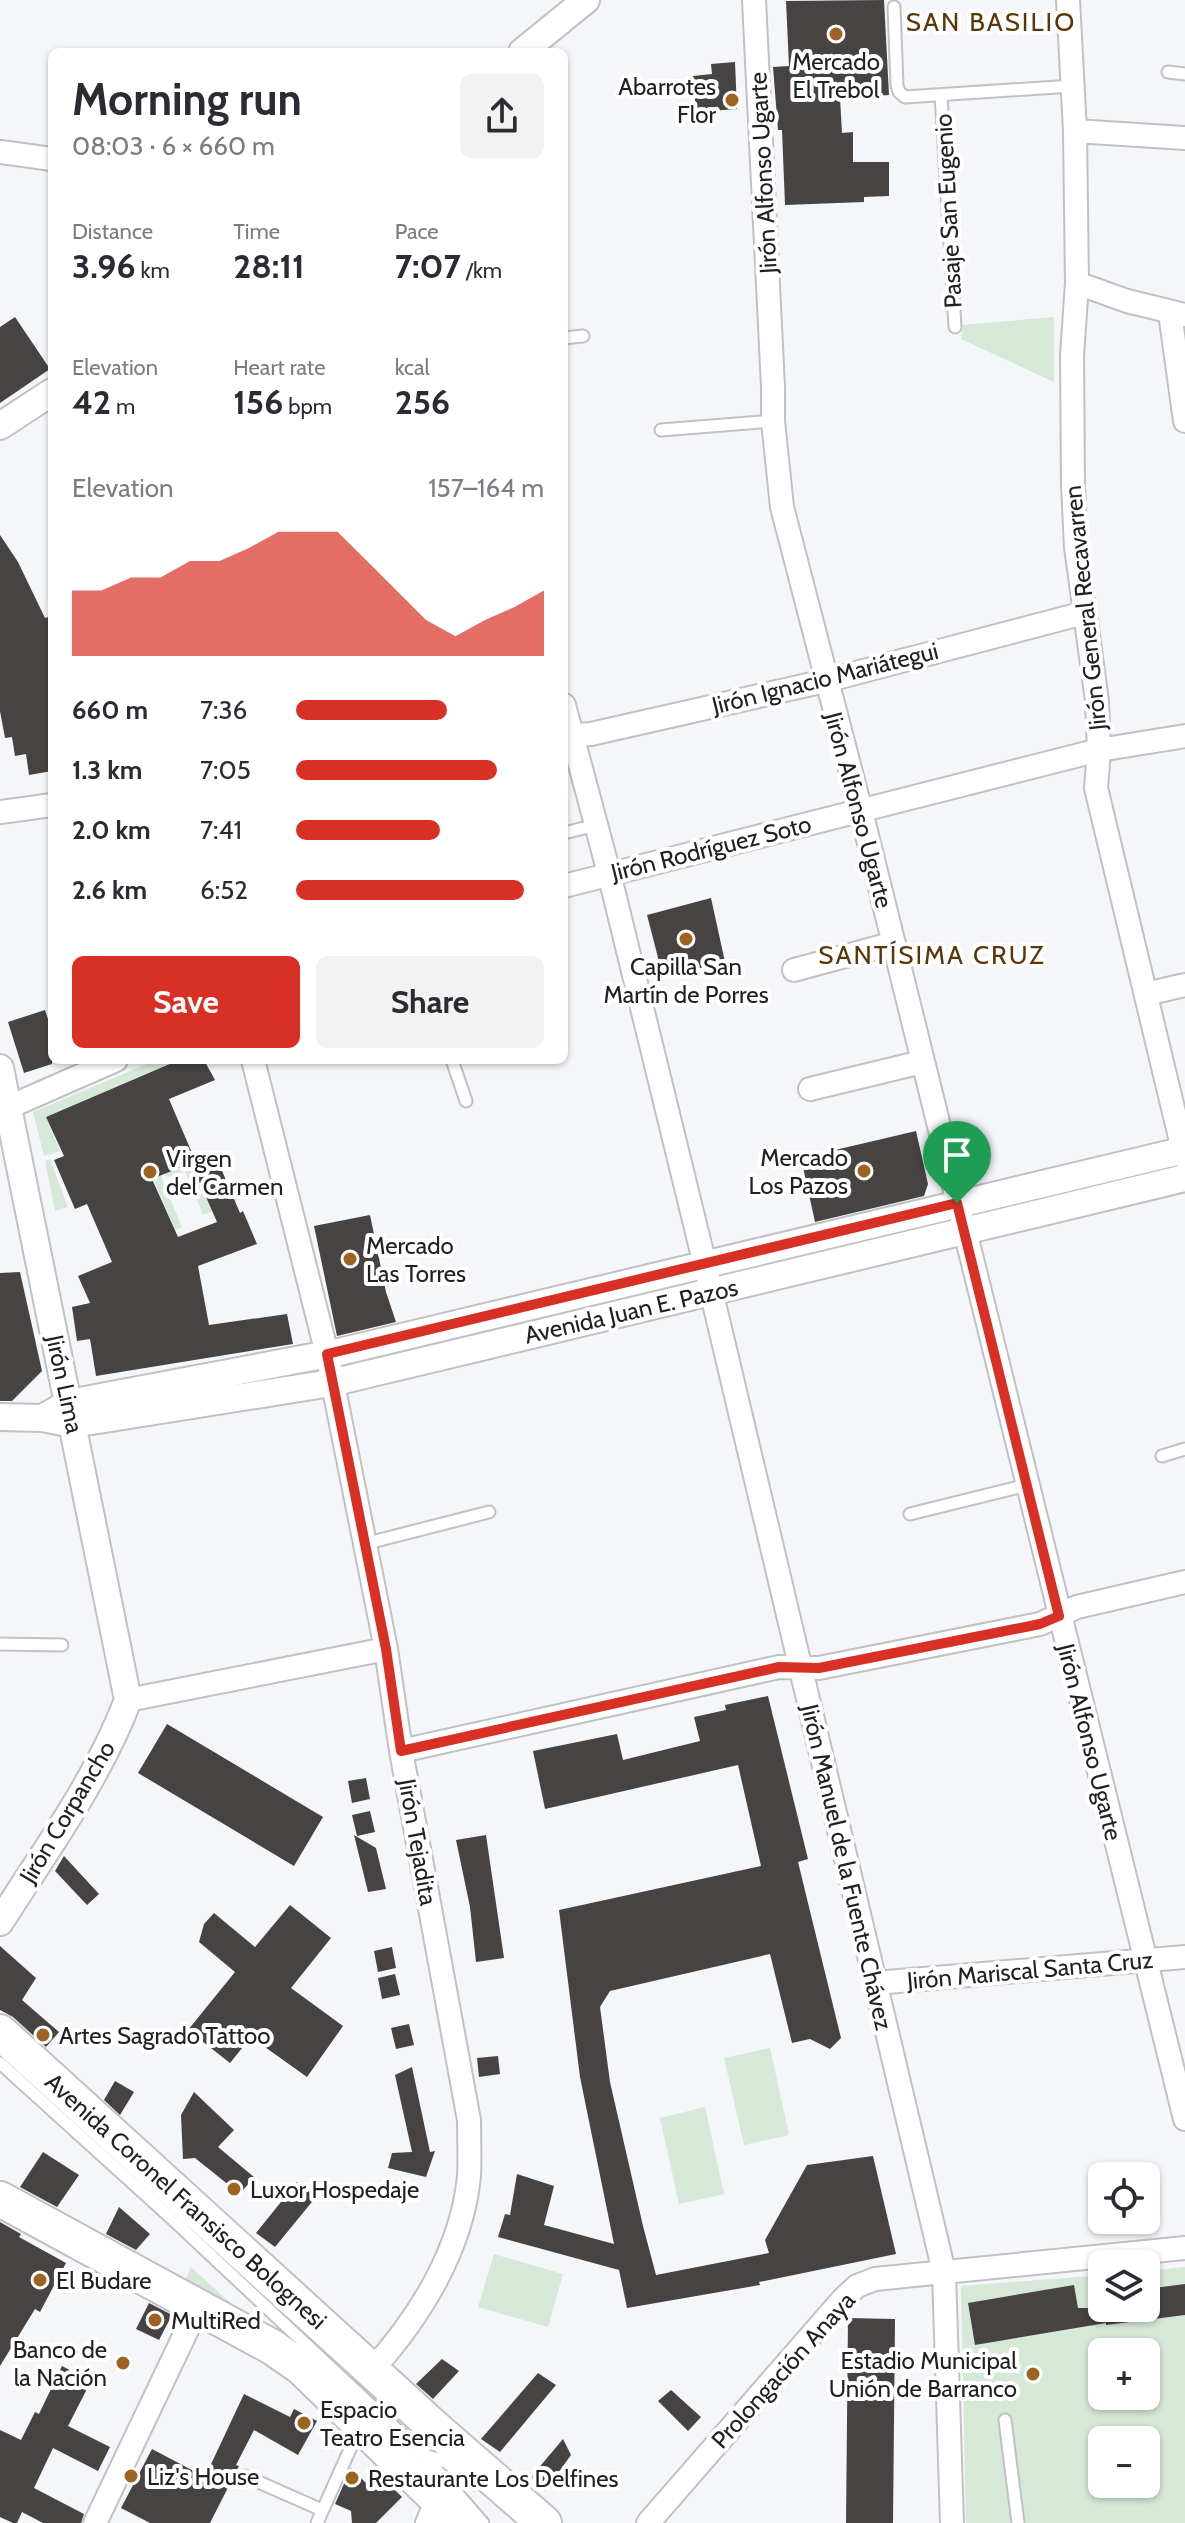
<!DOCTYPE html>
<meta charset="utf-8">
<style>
:root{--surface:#fff;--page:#f2f2f3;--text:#2b2b33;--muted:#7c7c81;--accent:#d93025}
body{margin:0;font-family:Cabin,sans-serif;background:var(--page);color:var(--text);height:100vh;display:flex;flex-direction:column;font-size:30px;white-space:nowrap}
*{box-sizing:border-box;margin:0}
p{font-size:26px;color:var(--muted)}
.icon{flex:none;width:44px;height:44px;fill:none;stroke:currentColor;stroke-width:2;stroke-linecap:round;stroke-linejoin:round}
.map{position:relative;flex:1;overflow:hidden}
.details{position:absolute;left:48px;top:48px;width:520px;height:1016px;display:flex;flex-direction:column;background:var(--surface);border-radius:12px;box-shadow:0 2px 6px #0004}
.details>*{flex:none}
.buttons{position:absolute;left:1088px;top:2162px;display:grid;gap:16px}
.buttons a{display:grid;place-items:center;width:72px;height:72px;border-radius:12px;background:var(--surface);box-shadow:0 2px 6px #0004;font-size:40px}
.pin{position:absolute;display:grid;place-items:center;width:68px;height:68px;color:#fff;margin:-82px -34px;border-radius:50% 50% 50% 0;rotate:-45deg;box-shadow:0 0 8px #0007}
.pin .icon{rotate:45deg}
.round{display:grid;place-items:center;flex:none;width:84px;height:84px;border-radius:12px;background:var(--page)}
.summary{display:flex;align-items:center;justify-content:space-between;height:136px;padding:0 24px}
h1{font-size:44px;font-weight:700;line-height:60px}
.metrics{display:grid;grid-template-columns:repeat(3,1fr);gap:12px;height:136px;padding:8px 24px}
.metrics div{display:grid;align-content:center}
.metrics b{font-size:34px;font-weight:700}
.metrics small{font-size:22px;font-weight:400}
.metrics p{font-size:22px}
.chart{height:224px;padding:16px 24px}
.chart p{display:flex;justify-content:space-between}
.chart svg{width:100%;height:144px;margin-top:8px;fill:var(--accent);opacity:.7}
.button{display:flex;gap:16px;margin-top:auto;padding:16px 24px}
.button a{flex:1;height:92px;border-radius:12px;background:var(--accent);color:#fff;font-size:32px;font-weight:700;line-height:92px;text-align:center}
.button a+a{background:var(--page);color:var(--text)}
ul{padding:0 24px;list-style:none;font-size:26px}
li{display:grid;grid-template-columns:128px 96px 1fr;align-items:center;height:60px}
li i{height:20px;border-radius:10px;background:var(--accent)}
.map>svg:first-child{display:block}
.green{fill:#d6e8d7;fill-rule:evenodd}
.building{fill:#474342;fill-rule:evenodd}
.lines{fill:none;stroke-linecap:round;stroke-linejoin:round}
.service-casing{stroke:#c0c1c5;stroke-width:15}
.minor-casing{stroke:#c0c1c5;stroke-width:26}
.tertiary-casing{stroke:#c0c1c5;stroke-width:30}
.primary-casing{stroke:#c0c1c5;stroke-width:38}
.service{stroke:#fff;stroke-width:11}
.minor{stroke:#fff;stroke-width:22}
.tertiary{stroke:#fff;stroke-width:26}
.primary{stroke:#fff;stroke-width:34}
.route-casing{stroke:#fff;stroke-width:16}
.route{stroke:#d93025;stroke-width:10}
.poi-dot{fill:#9c6321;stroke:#fff;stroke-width:3}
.labels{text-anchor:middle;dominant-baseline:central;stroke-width:8;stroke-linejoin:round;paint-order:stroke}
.poi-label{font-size:24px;fill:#202122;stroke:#fff;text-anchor:start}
.street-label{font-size:24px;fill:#202122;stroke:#fff}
.neighbourhood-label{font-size:26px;letter-spacing:2px;fill:#5d3606;stroke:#fff}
</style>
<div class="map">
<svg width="1185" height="2523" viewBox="0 0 1185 2523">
<rect width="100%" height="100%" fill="#f5f6fa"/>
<!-- green -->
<path class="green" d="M1054,317V382L961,339L963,325Z
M156,1060H178L46,1117L60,1151L44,1156L33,1112Z
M149,1126L169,1172L191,1164L211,1209L236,1195L239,1200L203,1215L185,1171L167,1177L147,1135Z
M50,1159L68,1207L55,1211L45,1161Z
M155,1162L182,1227L150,1240L174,1227L154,1180L141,1184Z
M770,2048L789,2135L744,2145L724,2058Z
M705,2107L724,2194L679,2204L660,2118Z
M494,2254L563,2274L548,2327L478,2307Z
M191,2267L236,2308L231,2312L183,2286Z
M1185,2267V2523H966L961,2286L1102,2275V2308H1146V2271ZM1102,2352H1146V2396H1102ZM1102,2440H1146V2484H1102Z"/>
<!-- building -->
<path class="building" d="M884,0L889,95L840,98L842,133L853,132V162H889V196L864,197V202L785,205L782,130H778L773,67L789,66L786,1Z
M735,62L737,109L696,112L693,76L712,74L711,64Z
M15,317L50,369L0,403V327Z
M0,535L18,562L45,618L52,616V771L29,775L26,754L15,756L12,737L5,738L0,711Z
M711,898L725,962L663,977L647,915Z
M45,1010L52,1031V1064L24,1073L8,1022Z
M179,1060H204L215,1080L169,1099L195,1160L214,1152L240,1213L243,1211L257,1244L198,1266L209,1325L287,1314L293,1344L96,1376L90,1339L77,1341L72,1307L90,1303L78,1276L112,1262L87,1204L75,1209L54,1160L64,1156L46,1117ZM191,1163L217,1222L178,1237L152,1179Z
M916,1131L928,1184L924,1196L815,1222L801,1158Z
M370,1215L386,1292L396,1322L337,1336L314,1226Z
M20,1272L42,1371L12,1401H0V1273Z
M768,1696L808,1859L798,1862L841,2038L830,2049L810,2039L792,2043L770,1954L610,1991L600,2007L610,2082L643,2226L656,2275L769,2253L765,2240L807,2165L873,2156L896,2254L759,2282L760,2285L627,2308L619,2270L498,2237L505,2214L510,2215L517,2174L554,2186L544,2225L614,2244L580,2077L559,1910L761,1866L738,1765L545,1809L533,1751L617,1734L623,1760L700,1741L694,1717L726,1710L725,1705Z
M167,1724L323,1817L294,1866L138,1773Z
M366,1778L370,1799L352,1803L348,1781Z
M370,1811L375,1832L357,1836L352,1815Z
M354,1835L376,1848L386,1889L368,1892Z
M486,1835L504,1958L476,1962L470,1907L456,1840Z
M64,1856L99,1894L87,1905L55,1871Z
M290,1905L331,1938L291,1988L343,2026L307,2077L251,2037L230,2063L188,2030L235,1972L199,1942L204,1924L214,1913L255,1947Z
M0,1946L36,1978L22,2000L59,2032L46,2047L13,2017L0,2010Z
M392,1947L396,1968L378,1972L374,1951Z
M395,1974L400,1995L382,1999L378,1978Z
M409,2024L414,2045L396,2049L391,2028Z
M498,2056L500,2074L479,2077L477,2058Z
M412,2067L430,2152L435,2151L426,2177L388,2168L392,2153L412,2152L395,2075Z
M115,2081L134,2092L120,2115L104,2100Z
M194,2092L234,2130L218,2147L254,2177L240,2194L195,2158L183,2159L181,2115Z
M43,2152L79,2175L57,2207L20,2187Z
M297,2182L316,2197L275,2247L256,2233Z
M119,2207L150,2234L136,2250L106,2234Z
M0,2222L21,2234L19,2237L66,2263L40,2312L35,2309L0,2366Z
M1185,2284V2315L1106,2325V2323L975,2345L968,2303L1074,2285L1078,2308H1146V2289Z
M149,2303L172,2315L159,2340L136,2329Z
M848,2318L895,2319L893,2523H846Z
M442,2359L459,2371L433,2399L416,2384Z
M62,2366L91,2381L68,2426L110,2447L98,2471L53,2448L34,2488L84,2514L81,2523H43L22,2512L17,2523H13L0,2517V2430L21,2440L35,2412L39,2414Z
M538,2373L556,2385L500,2452L481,2439Z
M671,2390L701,2417L688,2431L658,2401Z
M244,2394L290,2417L294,2409L317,2421L298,2455L254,2430L236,2465L239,2466L210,2523H150L121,2508L152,2449L205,2477Z
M563,2439L571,2455L545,2491L531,2477Z
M351,2468L373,2490L384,2479L402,2497L376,2523H352L351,2511L335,2504Z"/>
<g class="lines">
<defs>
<path id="service" d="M894,7L897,85L899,92L905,97L1073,86
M1168,72L1185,74
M941,95L955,327
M564,338L583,336
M661,430L773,421
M564,833L596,825
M452,1060L466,1101
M1162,1456L1185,1449
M910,1514L1027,1485
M364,1544L489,1512
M0,1644L62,1645
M0,2063L169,2216L423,2454L483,2523
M1005,2420L1018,2523
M425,2455L446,2462L475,2484
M245,2476L322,2510
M317,2523L359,2429"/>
<path id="minor" d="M754,0L773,387V421L782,507L861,811L1185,2119
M1068,0L1075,131L1077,283L1072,356L1073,485L1076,547L1097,701L1099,750L1096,788L1185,1158
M1075,131L1185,138
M0,152L52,159
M1077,283L1127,301L1185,315
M1170,313L1185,421
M564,705L609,873L705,1265L944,2272L952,2523
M564,736L591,734L825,681L1084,613
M0,812L52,805
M564,886L1099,750L1185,736
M794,970L894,943
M1146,994L1185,985
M253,1060L327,1354L386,1649L401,1751L469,2120C469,2139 470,2158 469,2176C462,2249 420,2317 372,2370
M810,1089L922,1062
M9,1107L116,1060
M128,1700L386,1649
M401,1751L779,1667L819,1668L1040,1624L1077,1607L1185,1582
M875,1983L1185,1957
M95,2523L198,2307
M427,2523L437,2499
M648,2523L843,2299L857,2286L875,2279L1185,2248"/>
<path id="tertiary" d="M522,52L586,0
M0,426L52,392
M0,1068L128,1700C98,1779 45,1851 0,1922
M0,1417L42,1418L73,1424L331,1383L1185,1178
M42,1418L69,1403L339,1352L1185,1150"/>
<path id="primary" d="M0,2032L436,2429L544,2523
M0,2199L272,2347L301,2367L462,2523"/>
</defs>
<!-- service casing -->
<use href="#service" class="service-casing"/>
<!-- minor casing -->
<use href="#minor" class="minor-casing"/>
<!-- tertiary casing -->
<use href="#tertiary" class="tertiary-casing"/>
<!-- primary casing -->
<use href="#primary" class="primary-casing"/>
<!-- service -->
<use href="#service" class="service"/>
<!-- minor -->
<use href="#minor" class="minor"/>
<!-- tertiary -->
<use href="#tertiary" class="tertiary"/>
<!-- primary -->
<use href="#primary" class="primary"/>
</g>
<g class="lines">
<defs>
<path id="route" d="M957,1203L1059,1616L1040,1624L819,1668L779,1667L401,1751L386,1649L327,1354Z"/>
</defs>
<!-- route casing -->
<use href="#route" class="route-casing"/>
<!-- route -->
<use href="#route" class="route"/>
</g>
<!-- markers -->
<g class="poi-dot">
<circle cx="836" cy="34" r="8"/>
<circle cx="732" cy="100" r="8"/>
<circle cx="686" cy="939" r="8"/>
<circle cx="864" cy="1171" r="8"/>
<circle cx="150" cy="1172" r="8"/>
<circle cx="350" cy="1259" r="8"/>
<circle cx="43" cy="2035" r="8"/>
<circle cx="234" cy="2189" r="8"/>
<circle cx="40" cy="2280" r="8"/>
<circle cx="155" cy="2320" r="8"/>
<circle cx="123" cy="2363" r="8"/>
<circle cx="1033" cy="2374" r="8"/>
<circle cx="304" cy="2423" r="8"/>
<circle cx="131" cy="2476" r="8"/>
<circle cx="352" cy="2478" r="8"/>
</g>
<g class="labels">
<!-- poi labels -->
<g class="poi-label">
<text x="836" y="61" text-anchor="middle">Mercado<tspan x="836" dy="28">El Trebol</tspan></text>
<text x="716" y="86" text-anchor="end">Abarrotes<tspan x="716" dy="28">Flor</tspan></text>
<text x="686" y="966" text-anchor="middle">Capilla San<tspan x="686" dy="28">Martín de Porres</tspan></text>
<text x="848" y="1157" text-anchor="end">Mercado<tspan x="848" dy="28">Los Pazos</tspan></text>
<text x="166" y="1158">Virgen<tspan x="166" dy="28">del Carmen</tspan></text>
<text x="366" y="1245">Mercado<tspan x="366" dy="28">Las Torres</tspan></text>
<text x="59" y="2035">Artes Sagrado Tattoo</text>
<text x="250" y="2189">Luxor Hospedaje</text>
<text x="56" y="2280">El Budare</text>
<text x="171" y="2320">MultiRed</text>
<text x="107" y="2349" text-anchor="end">Banco de<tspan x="107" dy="28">la Nación</tspan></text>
<text x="1017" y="2360" text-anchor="end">Estadio Municipal<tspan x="1017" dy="28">Unión de Barranco</tspan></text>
<text x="320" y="2409">Espacio<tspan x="320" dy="28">Teatro Esencia</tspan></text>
<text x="147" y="2476">Liz's House</text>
<text x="368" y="2478">Restaurante Los Delfines</text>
</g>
<!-- street labels -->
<g class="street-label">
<text transform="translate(763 173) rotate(-93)">Jirón Alfonso Ugarte</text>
<text transform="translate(948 211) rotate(-93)">Pasaje San Eugenio</text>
<text transform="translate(1085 608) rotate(-96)">Jirón General Recavarren</text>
<text transform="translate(825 678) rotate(-14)">Jirón Ignacio Mariátegui</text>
<text transform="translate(859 810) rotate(75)">Jirón Alfonso Ugarte</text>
<text transform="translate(711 848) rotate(-14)">Jirón Rodríguez Soto</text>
<text transform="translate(631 1311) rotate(-13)">Avenida Juan E. Pazos</text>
<text transform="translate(65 1384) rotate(78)">Jirón Lima</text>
<text transform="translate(1090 1742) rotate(76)">Jirón Alfonso Ugarte</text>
<text transform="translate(67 1812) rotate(-59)">Jirón Corpancho</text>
<text transform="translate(418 1842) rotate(80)">Jirón Tejadita</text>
<text transform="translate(847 1867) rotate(77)">Jirón Manuel de la Fuente Chávez</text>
<text transform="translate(1030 1970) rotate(-5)">Jirón Mariscal Santa Cruz</text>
<text transform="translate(186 2201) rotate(42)">Avenida Coronel Fransisco Bolognesi</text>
<text transform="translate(783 2370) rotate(-48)">Prolongación Anaya</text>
</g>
<!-- neighbourhood labels -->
<g class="neighbourhood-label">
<text x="991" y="22">SAN BASILIO</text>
<text x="932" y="955">SANTÍSIMA CRUZ</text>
</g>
</g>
</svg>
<div class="buttons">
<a><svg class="icon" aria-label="locate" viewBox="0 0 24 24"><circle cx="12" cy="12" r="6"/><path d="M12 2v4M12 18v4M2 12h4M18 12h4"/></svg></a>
<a><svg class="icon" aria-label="layers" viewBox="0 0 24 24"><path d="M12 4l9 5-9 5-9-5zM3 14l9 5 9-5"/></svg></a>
<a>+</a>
<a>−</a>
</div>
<div class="pin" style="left:957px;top:1203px;background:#1e9e55"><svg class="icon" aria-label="arrive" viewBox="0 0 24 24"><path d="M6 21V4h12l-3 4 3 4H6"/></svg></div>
<section class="details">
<div class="summary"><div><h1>Morning run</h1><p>08:03 · 6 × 660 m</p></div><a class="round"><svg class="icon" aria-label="share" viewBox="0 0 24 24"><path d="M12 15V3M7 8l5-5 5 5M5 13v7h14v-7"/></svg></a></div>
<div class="metrics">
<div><p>Distance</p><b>3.96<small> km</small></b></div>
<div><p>Time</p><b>28:11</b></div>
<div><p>Pace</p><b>7:07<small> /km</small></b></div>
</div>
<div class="metrics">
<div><p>Elevation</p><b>42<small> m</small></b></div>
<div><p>Heart rate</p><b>156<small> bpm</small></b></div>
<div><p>kcal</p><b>256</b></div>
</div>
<div class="chart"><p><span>Elevation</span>157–164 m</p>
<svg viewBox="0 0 160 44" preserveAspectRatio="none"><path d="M0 44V24L10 24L20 20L30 20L40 15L50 15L60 11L70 6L80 6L90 6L100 15L110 24L120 33L130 38L140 33L150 29L160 24V44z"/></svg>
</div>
<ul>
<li><b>660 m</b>7:36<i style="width:61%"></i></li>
<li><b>1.3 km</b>7:05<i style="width:81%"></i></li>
<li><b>2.0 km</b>7:41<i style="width:58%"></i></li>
<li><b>2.6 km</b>6:52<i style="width:92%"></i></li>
</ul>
<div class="button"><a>Save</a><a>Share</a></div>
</section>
</div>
